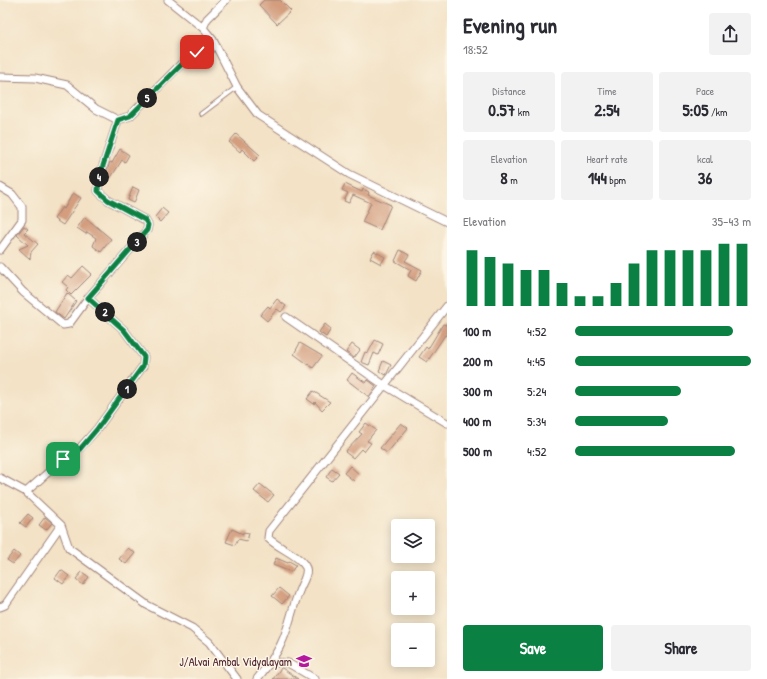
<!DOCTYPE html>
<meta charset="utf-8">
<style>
:root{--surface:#fff;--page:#f2f2f3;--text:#2b2b33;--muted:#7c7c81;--accent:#0b8043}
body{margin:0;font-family:"Patrick Hand",sans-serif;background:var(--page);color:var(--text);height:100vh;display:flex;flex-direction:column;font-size:15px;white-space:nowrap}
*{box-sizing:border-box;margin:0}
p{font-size:13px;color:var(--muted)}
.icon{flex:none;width:22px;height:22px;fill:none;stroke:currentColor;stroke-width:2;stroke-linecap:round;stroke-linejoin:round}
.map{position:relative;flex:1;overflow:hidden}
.drawer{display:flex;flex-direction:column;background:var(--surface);width:320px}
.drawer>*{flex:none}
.controls{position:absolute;left:391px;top:519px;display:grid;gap:8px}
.controls a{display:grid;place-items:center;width:44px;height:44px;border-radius:4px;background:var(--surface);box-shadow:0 2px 10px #0003;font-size:20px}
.pin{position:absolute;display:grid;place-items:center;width:34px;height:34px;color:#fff;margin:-17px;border-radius:8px;box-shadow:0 2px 6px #0006}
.km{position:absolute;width:20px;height:20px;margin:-10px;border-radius:50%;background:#222;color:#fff;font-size:11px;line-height:20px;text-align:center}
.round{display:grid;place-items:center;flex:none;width:42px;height:42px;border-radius:4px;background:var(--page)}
.overview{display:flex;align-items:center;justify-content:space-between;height:68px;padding:0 16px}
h1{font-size:22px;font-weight:700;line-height:30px}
.metrics{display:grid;grid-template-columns:repeat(3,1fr);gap:6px;height:68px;padding:4px 16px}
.metrics div{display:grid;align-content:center;border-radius:4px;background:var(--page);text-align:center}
.metrics b{font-size:17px;font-weight:700}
.metrics small{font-size:11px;font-weight:400}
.metrics p{font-size:11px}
.chart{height:112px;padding:8px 16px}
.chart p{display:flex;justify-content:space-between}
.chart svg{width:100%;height:72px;margin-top:4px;stroke:var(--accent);stroke-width:6}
.primary-button{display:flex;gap:8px;margin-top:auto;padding:8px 16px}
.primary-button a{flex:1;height:46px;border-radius:4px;background:var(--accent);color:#fff;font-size:16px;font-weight:700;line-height:46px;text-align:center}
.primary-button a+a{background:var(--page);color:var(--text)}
ul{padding:0 16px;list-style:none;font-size:13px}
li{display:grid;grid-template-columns:64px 48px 1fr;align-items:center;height:30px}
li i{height:10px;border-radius:5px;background:var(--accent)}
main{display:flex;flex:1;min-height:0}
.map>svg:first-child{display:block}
.building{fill:#d39d7e}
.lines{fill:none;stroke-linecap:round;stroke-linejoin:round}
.service-casing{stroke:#9e8078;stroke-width:5.5}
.minor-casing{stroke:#9e8078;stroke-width:9}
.service{stroke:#fff;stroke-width:3.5}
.minor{stroke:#fff;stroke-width:7}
.route-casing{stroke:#fff;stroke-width:8}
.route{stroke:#0b8043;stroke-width:5}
.labels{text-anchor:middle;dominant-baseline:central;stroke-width:3;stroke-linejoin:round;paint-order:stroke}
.poi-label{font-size:12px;fill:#4a1f2b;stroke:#fcf5e5;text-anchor:end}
</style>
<main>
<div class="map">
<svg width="447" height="679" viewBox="0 0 447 679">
<rect width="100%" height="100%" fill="#fcf5e5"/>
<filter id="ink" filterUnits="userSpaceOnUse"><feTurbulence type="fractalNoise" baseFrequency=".025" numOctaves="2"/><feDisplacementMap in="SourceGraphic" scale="8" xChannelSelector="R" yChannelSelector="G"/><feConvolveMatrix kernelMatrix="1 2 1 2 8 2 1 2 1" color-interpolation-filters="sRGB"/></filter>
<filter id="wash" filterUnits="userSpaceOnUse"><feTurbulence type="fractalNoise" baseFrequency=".012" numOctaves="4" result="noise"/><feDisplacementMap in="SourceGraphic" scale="16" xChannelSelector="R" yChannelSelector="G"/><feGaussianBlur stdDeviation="0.9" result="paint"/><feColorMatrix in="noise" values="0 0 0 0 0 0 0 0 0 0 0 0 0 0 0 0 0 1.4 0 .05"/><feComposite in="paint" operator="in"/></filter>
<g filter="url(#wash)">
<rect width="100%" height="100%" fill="#f3e2c6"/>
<g id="blocks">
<!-- building -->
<path class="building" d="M264,0H280L291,11L277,24L259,5Z
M236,134L260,155L254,161L242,149L240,152L229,142Z
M120,149L129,155L125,162L122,160L110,179L105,176L110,162L112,163Z
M345,184L362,192L363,189L369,192L368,195L391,205L380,230L362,222L371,203L353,195L349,203L344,201L348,193L342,190Z
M133,187L139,190L134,203L128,200Z
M73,193L81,198L63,225L54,219L62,207L64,209Z
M162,208L168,213L160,222L155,217Z
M85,217L111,239L101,252L93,246L96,238L87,232L86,234L77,228Z
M24,226L28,229L24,233L38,244L31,252L30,259L19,249L28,245L17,235Z
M400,250L409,255L405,261L422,270L416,281L408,276L411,270L395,261Z
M374,251L385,257L381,264L370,258Z
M83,266L92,274L71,295L66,290L68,287L62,282L68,275L72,278Z
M67,293L76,301L64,319L55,312Z
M277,299L286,306L281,312L277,309L267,321L260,315L268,306L270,308Z
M325,324L331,329L326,337L319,332Z
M443,324L447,325V336L445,335L427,362L419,357L426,347L428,349Z
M375,340L383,344L378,355L374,353L369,365L361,362L365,352L368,353Z
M300,343L322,356L313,368L294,354Z
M352,344L360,350L354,358L346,352Z
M383,361L391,365L386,375L379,371Z
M352,373L366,383L368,380L376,386L369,397L347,380Z
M313,391L330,402L322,410L315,402L314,404L307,399Z
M366,423L376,430L367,441L371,443L364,452L361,449L353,458L345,452L362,434L359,432Z
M401,423L408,428L387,453L380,448Z
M350,466L360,475L354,481L344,473Z
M332,468L339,473L332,481L326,477Z
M260,484L274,495L268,502L254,491Z
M28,514L33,518L26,527L20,523Z
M45,517L52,523L46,530L39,525Z
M232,529L243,534V532L249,533L247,541L238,539L235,545L226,542Z
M128,548L135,553L126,564L119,559Z
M14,551L20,556L13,564L7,560Z
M276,558L288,563L289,561L296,565L291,572L273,565Z
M61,570L69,576L63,584L55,578Z
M82,572L89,577L83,585L76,579Z
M279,588L289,596L282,604L272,596Z
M281,668H282L298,679H273Z"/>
</g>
</g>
<g filter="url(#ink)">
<use href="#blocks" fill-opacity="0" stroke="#9e8078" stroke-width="1"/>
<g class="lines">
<defs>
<path id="service" d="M201,114L237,87"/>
<path id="minor" d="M168,0L203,28
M213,40L203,28L207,19L226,0
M0,77L35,78L67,85L96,109L118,120L130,116L184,61L213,40L237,87L258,115L349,174L447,222
M0,187L12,194L22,207V220L0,250
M0,267L23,292L63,325L69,324L88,298L124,330L144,357L143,366L97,429L79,449L63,459L26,492L61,525L69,548L147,605L192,628L209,642L237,679
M88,298L147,230L148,225L145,220L108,200L98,191L99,178L118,120
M286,317L384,385L447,423
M0,478L26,492
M0,607L5,605L61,525
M271,662L288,663L315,679
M257,679C266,668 275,657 281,644C291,624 293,600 304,580C306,575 308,570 305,566C299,555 278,548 268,538L269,531L447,306"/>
</defs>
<!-- service casing -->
<use href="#service" class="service-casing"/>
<!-- minor casing -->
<use href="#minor" class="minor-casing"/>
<!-- service -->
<use href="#service" class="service"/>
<!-- minor -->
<use href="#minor" class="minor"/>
</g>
</g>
<g class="lines" filter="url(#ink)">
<defs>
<path id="route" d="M63,459L80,449L97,429L143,366L144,357L124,330L88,298L147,230L148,225L145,220L108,200L98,191L99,178L118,120L130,116L184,62L197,52"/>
</defs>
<!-- route casing -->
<use href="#route" class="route-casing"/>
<!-- route -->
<use href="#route" class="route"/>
</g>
<!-- icons -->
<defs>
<symbol id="school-bare" viewBox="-9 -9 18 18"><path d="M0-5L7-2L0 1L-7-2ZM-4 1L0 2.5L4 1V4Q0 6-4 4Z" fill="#b5179e" stroke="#fcf5e5" stroke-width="2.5" paint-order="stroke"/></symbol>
</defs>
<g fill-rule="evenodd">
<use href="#school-bare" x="293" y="650" width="22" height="22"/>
</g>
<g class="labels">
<!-- poi labels -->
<g class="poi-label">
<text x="292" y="661">J/Alvai Ambal Vidyalayam</text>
</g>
</g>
</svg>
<div class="controls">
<a><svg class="icon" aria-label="layers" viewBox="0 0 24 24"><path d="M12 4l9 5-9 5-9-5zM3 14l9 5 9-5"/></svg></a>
<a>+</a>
<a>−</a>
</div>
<div class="pin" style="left:63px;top:459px;background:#1e9e55"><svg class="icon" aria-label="arrive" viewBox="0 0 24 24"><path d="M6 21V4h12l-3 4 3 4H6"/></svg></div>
<div class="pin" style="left:197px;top:52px;background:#d93025"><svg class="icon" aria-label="check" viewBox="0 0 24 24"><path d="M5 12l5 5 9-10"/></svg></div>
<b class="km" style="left:127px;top:389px">1</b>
<b class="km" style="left:105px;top:312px">2</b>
<b class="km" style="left:137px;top:242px">3</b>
<b class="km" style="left:99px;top:177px">4</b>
<b class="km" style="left:147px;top:98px">5</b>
</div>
<section class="drawer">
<div class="overview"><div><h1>Evening run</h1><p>18:52</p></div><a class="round"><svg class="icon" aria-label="share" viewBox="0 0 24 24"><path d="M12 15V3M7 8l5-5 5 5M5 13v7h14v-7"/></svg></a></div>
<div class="metrics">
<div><p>Distance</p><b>0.57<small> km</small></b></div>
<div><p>Time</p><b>2:54</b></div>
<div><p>Pace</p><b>5:05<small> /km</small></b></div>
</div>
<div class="metrics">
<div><p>Elevation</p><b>8<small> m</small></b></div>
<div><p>Heart rate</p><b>144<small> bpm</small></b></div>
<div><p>kcal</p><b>36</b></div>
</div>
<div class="chart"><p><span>Elevation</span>35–43 m</p>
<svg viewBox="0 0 160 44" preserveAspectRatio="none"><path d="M5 44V10M15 44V14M25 44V18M35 44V22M45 44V22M55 44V30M65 44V38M75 44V38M85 44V30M95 44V18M105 44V10M115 44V10M125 44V10M135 44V10M145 44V6M155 44V6"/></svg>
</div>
<ul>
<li><b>100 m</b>4:52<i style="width:90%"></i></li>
<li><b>200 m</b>4:45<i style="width:100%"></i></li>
<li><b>300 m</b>5:24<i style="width:60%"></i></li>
<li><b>400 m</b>5:34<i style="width:53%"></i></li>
<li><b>500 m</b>4:52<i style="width:91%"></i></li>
</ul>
<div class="primary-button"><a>Save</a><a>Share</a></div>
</section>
</main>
